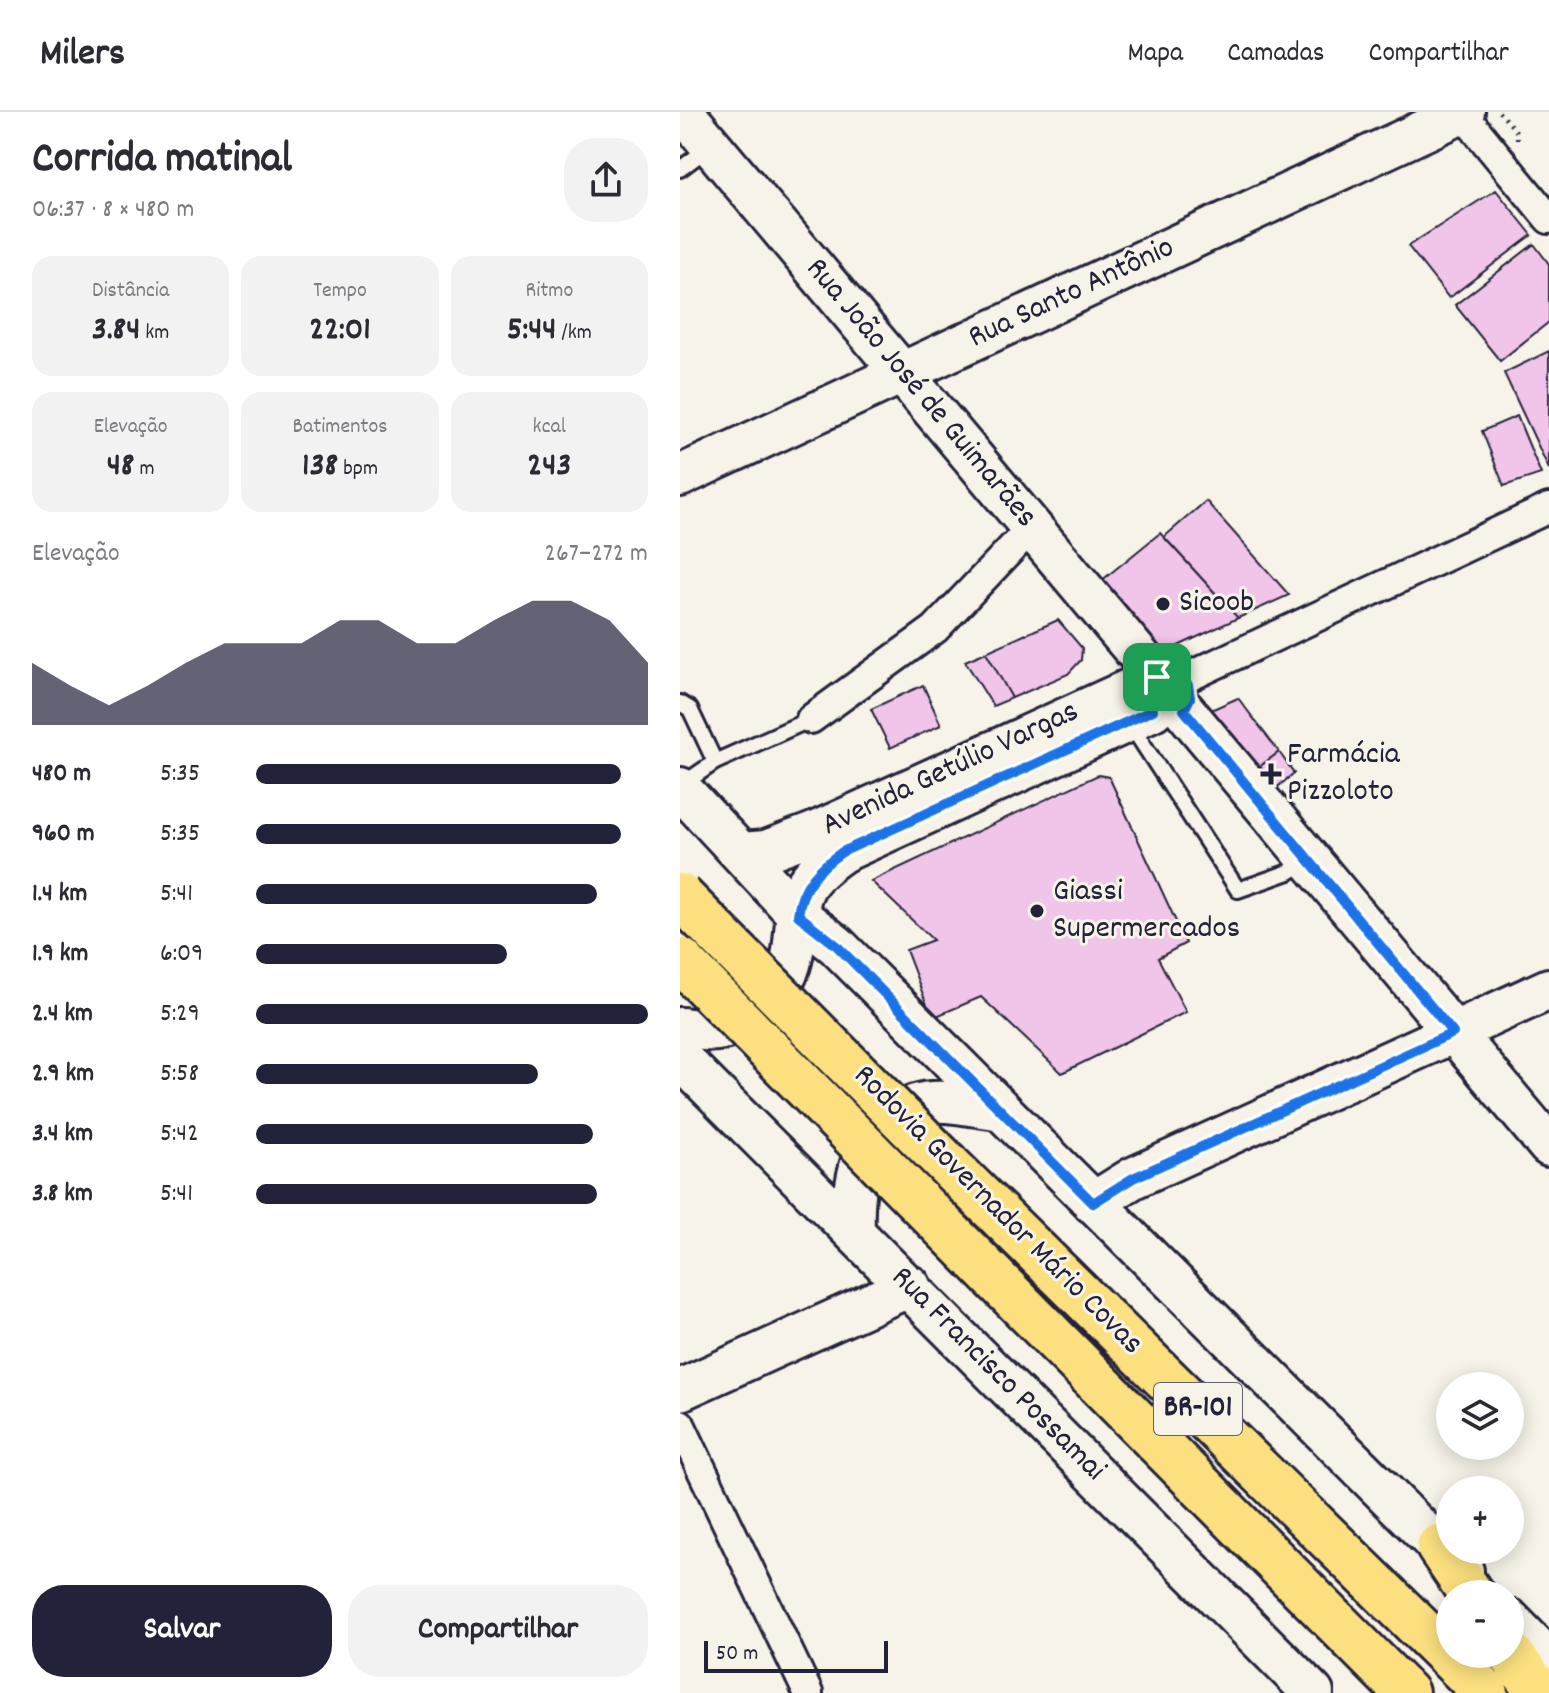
<!DOCTYPE html>
<html lang="pt">
<meta charset="utf-8">
<style>
:root{--surface:#fff;--page:#f2f2f3;--text:#2b2b33;--muted:#7c7c81;--line:#e1e1e2;--accent:#22223b}
body{margin:0;font-family:Dekko,sans-serif;background:var(--page);color:var(--text);height:100vh;display:flex;flex-direction:column;font-size:30px;white-space:nowrap}
*{box-sizing:border-box;margin:0}
p{font-size:26px;color:var(--muted)}
.icon{flex:none;width:44px;height:44px;fill:none;stroke:currentColor;stroke-width:2;stroke-linecap:round;stroke-linejoin:round}
.map{position:relative;flex:1;overflow:hidden}
.details{display:flex;flex-direction:column;background:var(--surface);width:680px}
.details>*{flex:none}
.fabs{position:absolute;left:756px;top:1260px;display:grid;gap:16px}
.fabs a{display:grid;place-items:center;width:88px;height:88px;border-radius:50%;background:var(--surface);box-shadow:0 4px 20px #0003;font-size:40px}
.scale{position:absolute;left:24px;bottom:20px;width:184px;box-sizing:border-box;padding-left:8px;border:4px solid #22223b;border-top:0;font-size:22px;line-height:28px;white-space:nowrap;color:#22223b;-webkit-text-stroke:6px #f7f3e8;paint-order:stroke}
.pin{position:absolute;display:grid;place-items:center;width:68px;height:68px;color:#fff;margin:-34px;border-radius:16px;box-shadow:0 4px 12px #0006}
.round{display:grid;place-items:center;flex:none;width:84px;height:84px;border-radius:32px;background:var(--page)}
.summary{display:flex;align-items:center;justify-content:space-between;height:136px;padding:0 32px}
h1{font-size:44px;font-weight:800;line-height:60px}
.metrics{display:grid;grid-template-columns:repeat(3,1fr);gap:12px;height:136px;padding:8px 32px}
.metrics div{display:grid;align-content:center;border-radius:20px;background:var(--page);text-align:center}
.metrics b{font-size:34px;font-weight:800}
.metrics small{font-size:22px;font-weight:400}
.metrics p{font-size:22px}
.chart{height:224px;padding:16px 32px}
.chart p{display:flex;justify-content:space-between}
.chart svg{width:100%;height:144px;margin-top:8px;fill:var(--accent);opacity:.7}
.action{display:flex;gap:16px;margin-top:auto;padding:16px 32px}
.action a{flex:1;height:92px;border-radius:32px;background:var(--accent);color:#fff;font-size:32px;font-weight:800;line-height:92px;text-align:center}
.action a+a{background:var(--page);color:var(--text)}
ul{padding:0 32px;list-style:none;font-size:26px}
li{display:grid;grid-template-columns:128px 96px 1fr;align-items:center;height:60px}
li i{height:20px;border-radius:10px;background:var(--accent)}
header{display:flex;align-items:center;gap:48px;box-sizing:border-box;height:112px;padding:0 40px;background:var(--surface);border-bottom:2px solid var(--line)}
header strong{font-size:38px}
nav{display:flex;gap:44px;margin-inline-start:auto;font-size:28px}
main{display:flex;flex:1;min-height:0}
.map>svg:first-child{display:block}
.building{fill:#f1c4e9;stroke:#22223b;stroke-width:2}
.lines{fill:none;stroke-linecap:round;stroke-linejoin:round}
.lane-casing{stroke:#22223b;stroke-width:20}
.street-casing{stroke:#22223b;stroke-width:34}
.secondary-casing{stroke:#22223b;stroke-width:46}
.highway-casing{stroke:#22223b;stroke-width:50}
.path{stroke:#22223b;stroke-width:4;stroke-dasharray:2 6;stroke-linecap:butt}
.lane{stroke:#f7f3e8;stroke-width:14}
.street{stroke:#f7f3e8;stroke-width:28}
.secondary{stroke:#f7f3e8;stroke-width:40}
.highway{stroke:#fce080;stroke-width:44}
.highway-bridge-casing{stroke:#22223b;stroke-width:50;stroke-linecap:butt}
.highway-bridge{stroke:#fce080;stroke-width:44}
.route-casing{stroke:#fff;stroke-width:16}
.route{stroke:#1a73e8;stroke-width:10}
.poi-dot{fill:#22223b;stroke:#f7f3e8;stroke-width:3}
.labels{text-anchor:middle;dominant-baseline:central;stroke-width:6;stroke-linejoin:round;paint-order:stroke}
.shield{fill:#f7f3e8;stroke:#62616f;stroke-width:2}
.shield-label{font-size:30px;font-weight:bold;fill:#22223b}
.street-label{font-size:32px;fill:#22223b;stroke:#f7f3e8}
.poi-label{font-size:32px;fill:#22223b;stroke:#f7f3e8;text-anchor:start}
</style>
<header>
<strong>Milers</strong>
<nav><a>Mapa</a><a>Camadas</a><a>Compartilhar</a></nav>
</header>
<main>
<section class="details">
<div class="summary"><div><h1>Corrida matinal</h1><p>06:37 · 8 × 480 m</p></div><a class="round"><svg class="icon" aria-label="share" viewBox="0 0 24 24"><path d="M12 15V3M7 8l5-5 5 5M5 13v7h14v-7"/></svg></a></div>
<div class="metrics">
<div><p>Distância</p><b>3.84<small> km</small></b></div>
<div><p>Tempo</p><b>22:01</b></div>
<div><p>Ritmo</p><b>5:44<small> /km</small></b></div>
</div>
<div class="metrics">
<div><p>Elevação</p><b>48<small> m</small></b></div>
<div><p>Batimentos</p><b>138<small> bpm</small></b></div>
<div><p>kcal</p><b>243</b></div>
</div>
<div class="chart"><p><span>Elevação</span>267–272 m</p>
<svg viewBox="0 0 160 44" preserveAspectRatio="none"><path d="M0 44V25L10 32L20 38L30 32L40 25L50 19L60 19L70 19L80 12L90 12L100 19L110 19L120 12L130 6L140 6L150 12L160 25V44z"/></svg>
</div>
<ul>
<li><b>480 m</b>5:35<i style="width:93%"></i></li>
<li><b>960 m</b>5:35<i style="width:93%"></i></li>
<li><b>1.4 km</b>5:41<i style="width:87%"></i></li>
<li><b>1.9 km</b>6:09<i style="width:64%"></i></li>
<li><b>2.4 km</b>5:29<i style="width:100%"></i></li>
<li><b>2.9 km</b>5:58<i style="width:72%"></i></li>
<li><b>3.4 km</b>5:42<i style="width:86%"></i></li>
<li><b>3.8 km</b>5:41<i style="width:87%"></i></li>
</ul>
<div class="action"><a>Salvar</a><a>Compartilhar</a></div>
</section>
<div class="map">
<svg width="869" height="1581" viewBox="0 0 869 1581">
<rect width="100%" height="100%" fill="#f7f3e8"/>
<filter id="ink" filterUnits="userSpaceOnUse"><feTurbulence type="fractalNoise" baseFrequency=".0125" numOctaves="2"/><feDisplacementMap in="SourceGraphic" scale="16" xChannelSelector="R" yChannelSelector="G"/><feConvolveMatrix kernelMatrix="1 2 1 2 8 2 1 2 1" color-interpolation-filters="sRGB"/></filter>
<g filter="url(#ink)">
<!-- building -->
<path class="building" d="M816,78L852,123L769,186L728,134Z
M854,132L869,152V210L820,249L775,193Z
M869,239V357L824,261Z
M837,304L861,362L824,374L802,319Z
M526,389L609,483L558,506L484,425Z
M480,421L558,506L479,543L410,478Z
M378,508L402,536L401,548L388,562L332,586L306,540Z
M306,540L332,586L313,594L285,549Z
M243,573L261,613L210,636L191,597Z
M558,586L599,640L567,664L527,612L533,597Z
M599,640L614,661L585,686L567,664Z
M418,663L429,665L506,831L478,846L506,900L382,961L301,885L252,906L226,838L253,828L191,769Z"/>
<g class="lines">
<defs>
<path id="lane" d="M0,57L31,34
M0,591L10,597L35,650
M450,612L558,778L609,760L625,749
M0,674L35,650L131,607"/>
<path id="street" d="M782,1L869,107
M504,567L869,396
M131,607L255,517L352,415
M0,1312L128,1581"/>
<path id="secondary" d="M3,0L477,565L134,721L86,739L62,741
M0,364L784,0
M504,598L869,1034
M0,676L118,803L156,833L783,1459
M0,916C12,917 25,919 37,918C77,912 107,878 113,839C116,818 115,792 126,773C135,759 149,749 162,740L473,598
M0,946L633,1581
M413,1091L453,1066L869,877
M174,1118C172,1069 181,1012 236,993C260,985 292,994 317,997
M0,1278L230,1174
M830,1508L869,1548"/>
<path id="highway" d="M268,1053L806,1581
M237,1088L726,1581
M759,1435L791,1482
M830,1541L860,1581"/>
</defs>
<!-- lane casing -->
<use href="#lane" class="lane-casing"/>
<!-- street casing -->
<use href="#street" class="street-casing"/>
<!-- secondary casing -->
<use href="#secondary" class="secondary-casing"/>
<!-- highway casing -->
<use href="#highway" class="highway-casing"/>
<!-- path -->
<path class="path" d="M819,0L837,20V27"/>
<!-- lane -->
<use href="#lane" class="lane"/>
<!-- street -->
<use href="#street" class="street"/>
<!-- secondary -->
<use href="#secondary" class="secondary"/>
<!-- highway -->
<use href="#highway" class="highway"/>
<defs>
<path id="highway-bridge" d="M0,784L268,1053
M0,848L237,1088"/>
</defs>
<!-- highway-bridge casing -->
<use href="#highway-bridge" class="highway-bridge-casing"/>
<!-- highway-bridge -->
<use href="#highway-bridge" class="highway-bridge"/>
</g>
</g>
<g class="lines" filter="url(#ink)">
<defs>
<path id="route" d="M491,561L508,573L510,586L504,598L773,921L453,1066L413,1091L156,833L118,803C121,774 139,756 162,740L473,598C463,580 470,563 491,561Z"/>
</defs>
<!-- route casing -->
<use href="#route" class="route-casing"/>
<!-- route -->
<use href="#route" class="route"/>
</g>
<!-- markers -->
<g class="poi-dot">
<circle cx="483" cy="492" r="8"/>
<path d="M587 650h8v8h8v8h-8v8h-8v-8h-8v-8h8z"/>
<circle cx="357" cy="799" r="8"/>
</g>
<g class="labels">
<!-- shield labels -->
<rect class="shield" x="474" y="1271" width="88" height="52" rx="6"/>
<g class="shield-label">
<text x="518" y="1297">BR-101</text>
</g>
<!-- street labels -->
<g class="street-label">
<text transform="translate(392 182) rotate(-25)">Rua Santo Antônio</text>
<text transform="translate(240 282) rotate(50)">Rua João José de Guimarães</text>
<text transform="translate(271 658) rotate(-25)">Avenida Getúlio Vargas</text>
<text transform="translate(317 1099) rotate(45)">Rodovia Governador Mário Covas</text>
<text transform="translate(317 1263) rotate(45)">Rua Francisco Possamai</text>
</g>
<!-- poi labels -->
<g class="poi-label">
<text x="499" y="492">Sicoob</text>
<text x="607" y="644">Farmácia<tspan x="607" dy="37">Pizzoloto</tspan></text>
<text x="373" y="781">Giassi<tspan x="373" dy="37">Supermercados</tspan></text>
</g>
</g>
</svg>
<div class="fabs">
<a><svg class="icon" aria-label="layers" viewBox="0 0 24 24"><path d="M12 4l9 5-9 5-9-5zM3 14l9 5 9-5"/></svg></a>
<a>+</a>
<a>−</a>
</div>
<div class="scale">50 m</div>
<div class="pin" style="left:477px;top:565px;background:#1e9e55"><svg class="icon" aria-label="arrive" viewBox="0 0 24 24"><path d="M6 21V4h12l-3 4 3 4H6"/></svg></div>
</div>
</main>
